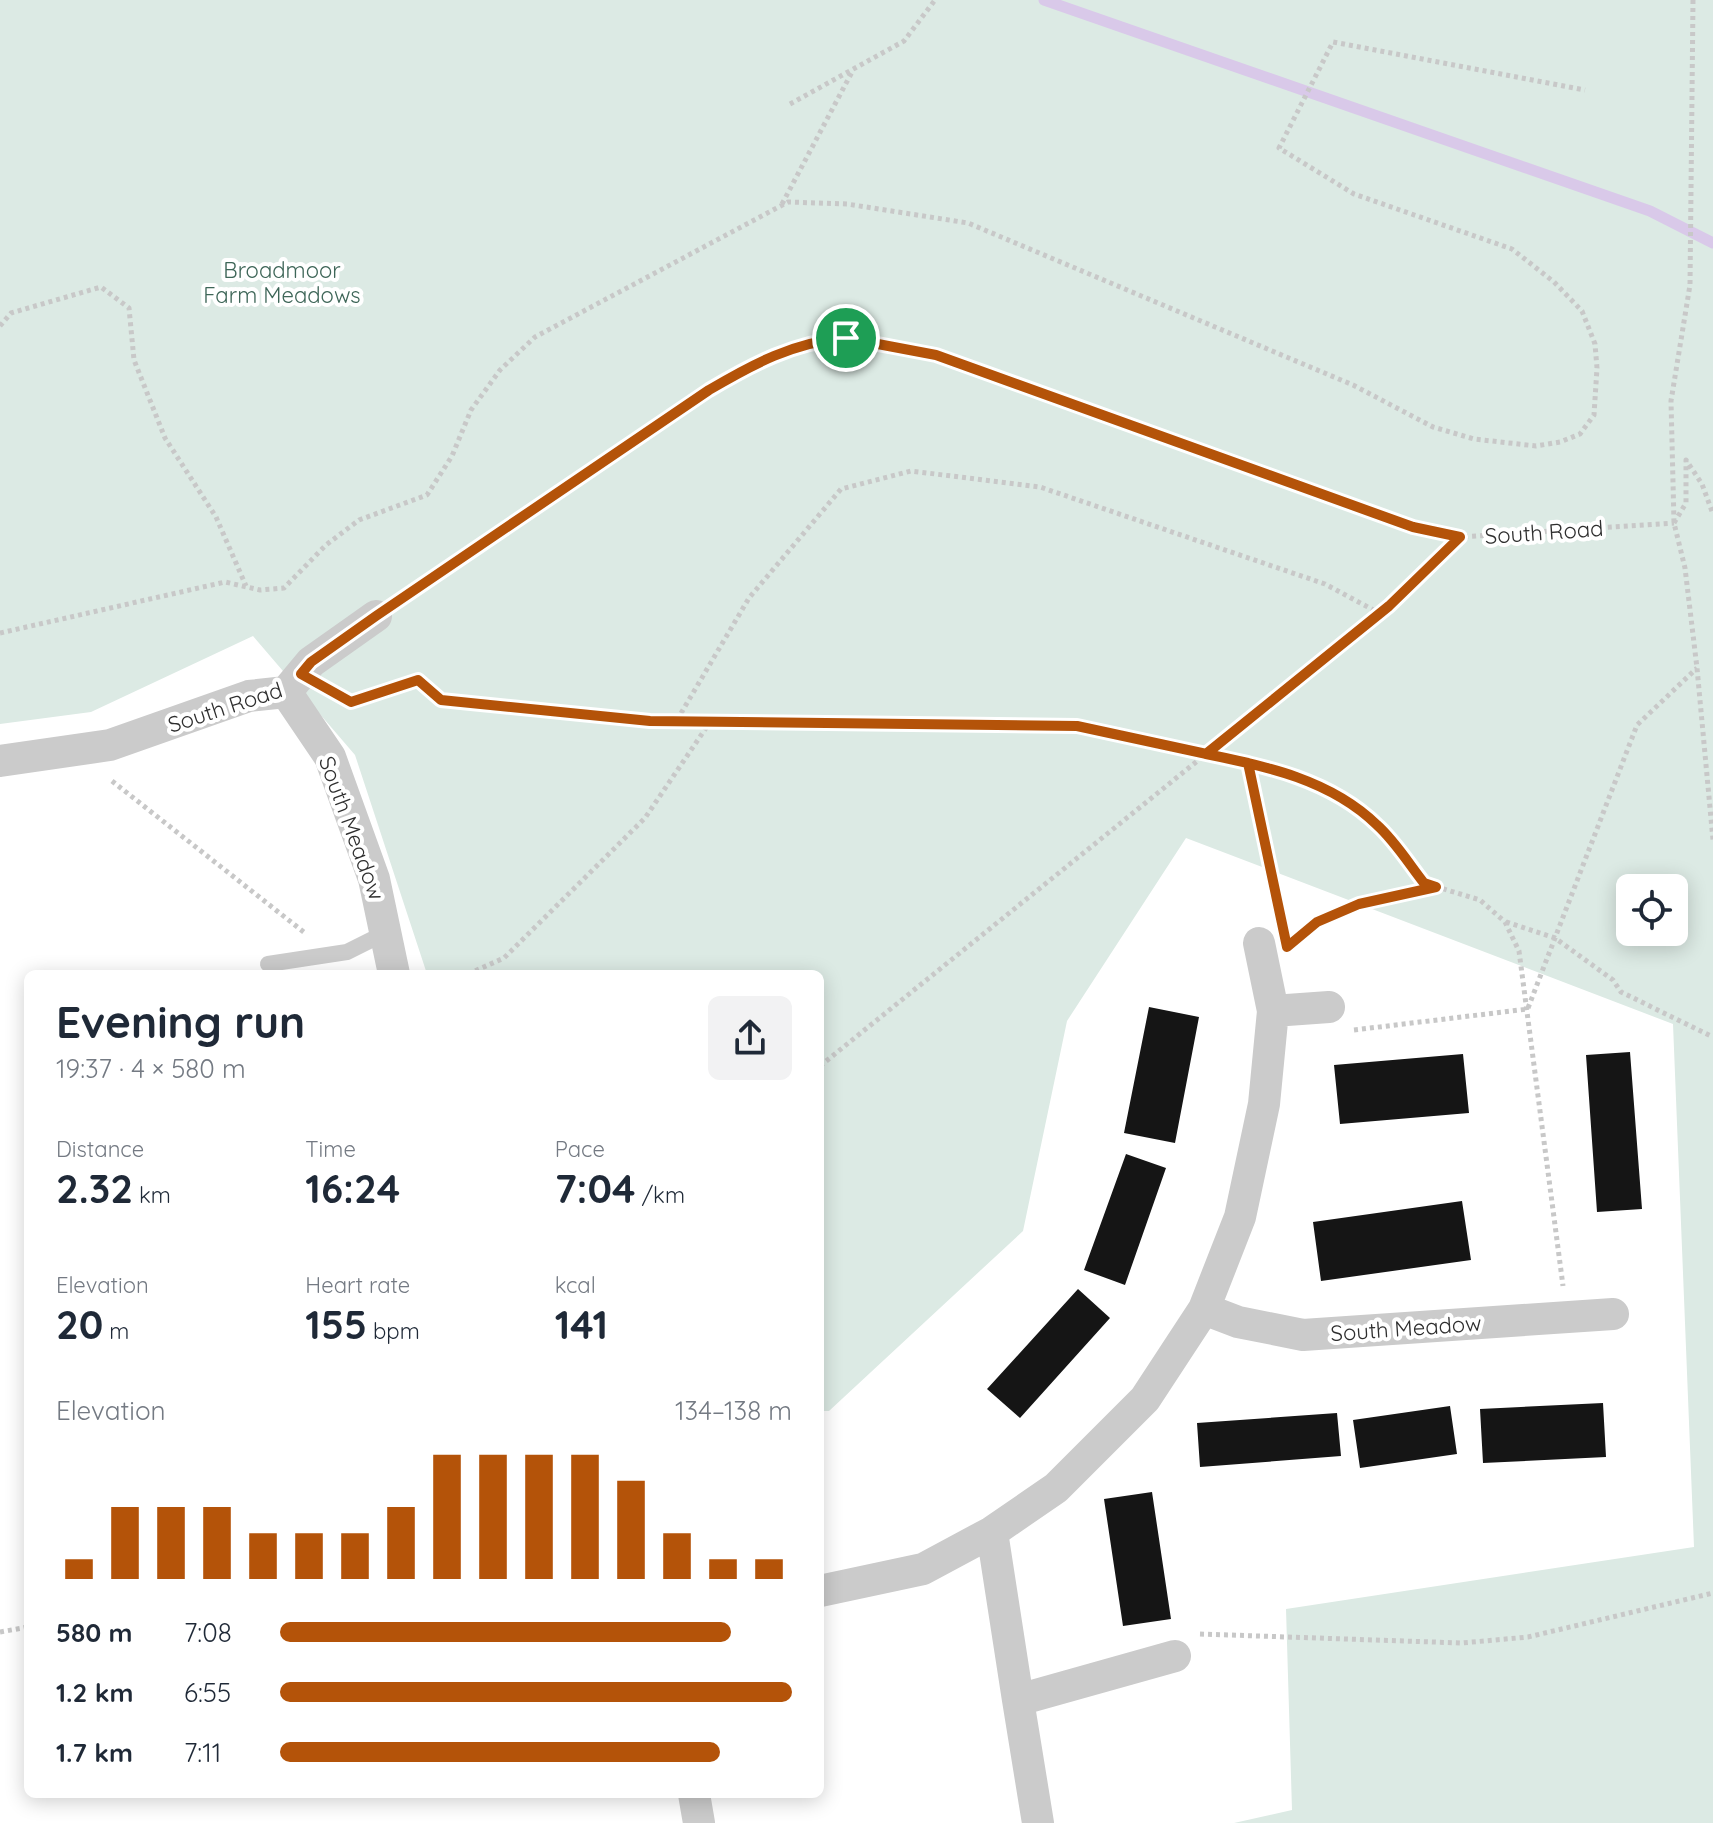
<!DOCTYPE html>
<meta charset="utf-8">
<style>
:root{--surface:#fff;--page:#f2f2f3;--text:#1f2937;--muted:#747a83;--accent:#b45309}
body{margin:0;font-family:Quicksand,sans-serif;background:var(--page);color:var(--text);height:100vh;display:flex;flex-direction:column;font-size:30px;white-space:nowrap}
*{box-sizing:border-box;margin:0}
p{font-size:26px;color:var(--muted)}
.icon{flex:none;width:44px;height:44px;fill:none;stroke:currentColor;stroke-width:2;stroke-linecap:round;stroke-linejoin:round}
.map{position:relative;flex:1;overflow:hidden}
.drawer{position:absolute;left:24px;top:970px;width:800px;height:828px;display:flex;flex-direction:column;background:var(--surface);border-radius:12px;box-shadow:0 4px 20px #0003}
.drawer>*{flex:none}
.tools{position:absolute;left:1616px;top:874px;display:grid;gap:16px}
.tools a{display:grid;place-items:center;width:72px;height:72px;border-radius:12px;background:var(--surface);box-shadow:0 4px 20px #0003;font-size:40px}
.pin{position:absolute;display:grid;place-items:center;width:68px;height:68px;color:#fff;margin:-34px;border:4px solid #fff;border-radius:50%;box-shadow:0 2px 8px #0007}
.round{display:grid;place-items:center;flex:none;width:84px;height:84px;border-radius:12px;background:var(--page)}
.summary{display:flex;align-items:center;justify-content:space-between;height:136px;padding:0 32px}
h1{font-size:44px;font-weight:700;line-height:60px}
.figures{display:grid;grid-template-columns:repeat(3,1fr);gap:12px;height:136px;padding:8px 32px}
.figures div{display:grid;align-content:center}
.figures b{font-size:40px;font-weight:700}
.figures small{font-size:22px;font-weight:400}
.figures p{font-size:22px}
.chart{height:224px;padding:16px 32px}
.chart p{display:flex;justify-content:space-between}
.chart svg{width:100%;height:144px;margin-top:8px;stroke:var(--accent);stroke-width:6}
ul{padding:0 32px;list-style:none;font-size:26px}
li{display:grid;grid-template-columns:128px 96px 1fr;align-items:center;height:60px}
li i{height:20px;border-radius:10px;background:var(--accent)}
.map>svg:first-child{display:block}
.green{fill:#dceae4;fill-rule:evenodd}
.lines{fill:none;stroke-linecap:round;stroke-linejoin:round}
.stream{stroke:#d9c9e9;stroke-width:11}
.building{fill:#151515}
.path{stroke:#c8c8c8;stroke-width:5;stroke-dasharray:4 4;stroke-linecap:butt}
.service{stroke:#cbcbcb;stroke-width:16}
.minor{stroke:#cbcbcb;stroke-width:32}
.route-casing{stroke:#fff;stroke-width:16}
.route{stroke:#b45309;stroke-width:10}
.labels{text-anchor:middle;dominant-baseline:central;stroke-width:8;stroke-linejoin:round;paint-order:stroke}
.park-label{font-size:22px;fill:#3e6658;stroke:#fff}
.street-label{font-size:22px;fill:#2e2e2e;stroke:#fff}
</style>
<div class="map">
<svg width="1713" height="1823" viewBox="0 0 1713 1823">
<rect width="100%" height="100%" fill="#fff"/>
<!-- green -->
<path class="green" d="M0,0H1713V1823H1234L1292,1810L1286,1609L1694,1547L1673,1024L1186,838L1067,1021L1023,1231L829,1411H820V974H427L355,755L253,636L91,712L0,724ZM1630,888H1674V932H1630Z"/>
<g class="lines">
<!-- stream -->
<path class="stream" d="M1044,0L1650,211L1713,243"/>
</g>
<!-- building -->
<path class="building" d="M1149,1007L1199,1017L1175,1143L1124,1133Z
M1630,1052L1642,1209L1597,1212L1586,1055Z
M1463,1054L1469,1113L1340,1124L1334,1065Z
M1126,1154L1166,1168L1125,1285L1084,1270Z
M1462,1201L1471,1260L1321,1281L1313,1222Z
M1078,1289L1110,1318L1020,1418L987,1389Z
M1603,1403L1606,1457L1483,1463L1480,1409Z
M1450,1406L1457,1454L1360,1468L1353,1420Z
M1337,1413L1341,1456L1200,1467L1197,1423Z
M1152,1492L1171,1619L1123,1626L1104,1499Z"/>
<g class="lines">
<!-- path -->
<path class="path" d="M1693,0L1690,285L1671,401L1674,523L1685,568L1697,668L1713,840
M790,104L904,41L935,0
M782,204L852,72
M0,326L11,313L101,287L129,308L134,360L165,438L216,517L246,586
M1674,523L1686,503V460L1702,484L1713,514
M404,597L610,456L754,363L817,340L846,338L936,355L1413,527L1460,537L1674,523
M0,633L225,582L260,590L284,588L326,545L359,520L427,495L452,456L471,410L500,370L535,337L788,202L847,204L968,223L1353,385L1433,427L1474,439L1536,446L1560,442L1580,434L1594,415L1597,368L1595,344L1582,311L1554,282L1512,249L1354,194L1279,148L1333,42L1585,90
M331,690L351,702L418,680L441,700L650,721L1077,726L1274,768L1340,796L1378,825L1424,883L1480,900L1505,922L1519,951L1563,1286
M677,720L749,598L841,489L911,471L1040,487L1325,584L1379,613
M1248,763L1281,918
M112,781L305,933
M1506,922L1555,938L1613,980L1621,992L1713,1037
M1293,942L1317,922L1359,904L1434,887
M468,974L504,958L645,818L710,722
M1528,1008L1637,725L1697,668
M1354,1030L1528,1009
M820,1066L1389,606L1460,537
M0,1632L28,1627
M1200,1634L1462,1643L1528,1637L1713,1593"/>
<!-- service -->
<path class="service" d="M268,964L347,952L387,932"/>
<!-- minor -->
<path class="minor" d="M286,692L330,757L374,879L394,974
M0,761L110,745L249,696L286,692L311,662L376,616
M1259,943L1273,1011
M1204,1309L1238,1322L1303,1335L1613,1314
M992,1532L1018,1700L1175,1656
M820,1591L923,1569L992,1532L1056,1488L1145,1399L1204,1309L1240,1217L1264,1104L1273,1011L1329,1007
M1018,1700L1038,1823
M694,1794L699,1823"/>
</g>
<g class="lines">
<defs>
<path id="route" d="M846,338L936,355L1413,527L1460,537L1389,606L1206,754C1266,766 1331,780 1377,825C1395,841 1409,864 1424,883L1436,887L1359,904L1317,922L1287,947L1248,763L1077,726L650,721L441,700L418,680L351,702L301,674L311,662L376,616L709,390C753,364 794,342 846,338"/>
</defs>
<!-- route casing -->
<use href="#route" class="route-casing"/>
<!-- route -->
<use href="#route" class="route"/>
</g>
<g class="labels">
<!-- park labels -->
<g class="park-label">
<text x="282" y="270">Broadmoor<tspan x="282" dy="25">Farm Meadows</tspan></text>
</g>
<!-- street labels -->
<g class="street-label">
<text transform="translate(1544 532) rotate(-4)">South Road</text>
<text transform="translate(225 707) rotate(-18)">South Road</text>
<text transform="translate(352 828) rotate(70)">South Meadow</text>
<text transform="translate(1406 1328) rotate(-4)">South Meadow</text>
</g>
</g>
</svg>
<div class="tools">
<a><svg class="icon" aria-label="locate" viewBox="0 0 24 24"><circle cx="12" cy="12" r="6"/><path d="M12 2v4M12 18v4M2 12h4M18 12h4"/></svg></a>
</div>
<div class="pin" style="left:846px;top:338px;background:#1e9e55"><svg class="icon" aria-label="arrive" viewBox="0 0 24 24"><path d="M6 21V4h12l-3 4 3 4H6"/></svg></div>
<section class="drawer">
<div class="summary"><div><h1>Evening run</h1><p>19:37 · 4 × 580 m</p></div><a class="round"><svg class="icon" aria-label="share" viewBox="0 0 24 24"><path d="M12 15V3M7 8l5-5 5 5M5 13v7h14v-7"/></svg></a></div>
<div class="figures">
<div><p>Distance</p><b>2.32<small> km</small></b></div>
<div><p>Time</p><b>16:24</b></div>
<div><p>Pace</p><b>7:04<small> /km</small></b></div>
</div>
<div class="figures">
<div><p>Elevation</p><b>20<small> m</small></b></div>
<div><p>Heart rate</p><b>155<small> bpm</small></b></div>
<div><p>kcal</p><b>141</b></div>
</div>
<div class="chart"><p><span>Elevation</span>134–138 m</p>
<svg viewBox="0 0 160 44" preserveAspectRatio="none"><path d="M5 44V38M15 44V22M25 44V22M35 44V22M45 44V30M55 44V30M65 44V30M75 44V22M85 44V6M95 44V6M105 44V6M115 44V6M125 44V14M135 44V30M145 44V38M155 44V38"/></svg>
</div>
<ul>
<li><b>580 m</b>7:08<i style="width:88%"></i></li>
<li><b>1.2 km</b>6:55<i style="width:100%"></i></li>
<li><b>1.7 km</b>7:11<i style="width:86%"></i></li>
</ul>
</section>
</div>
